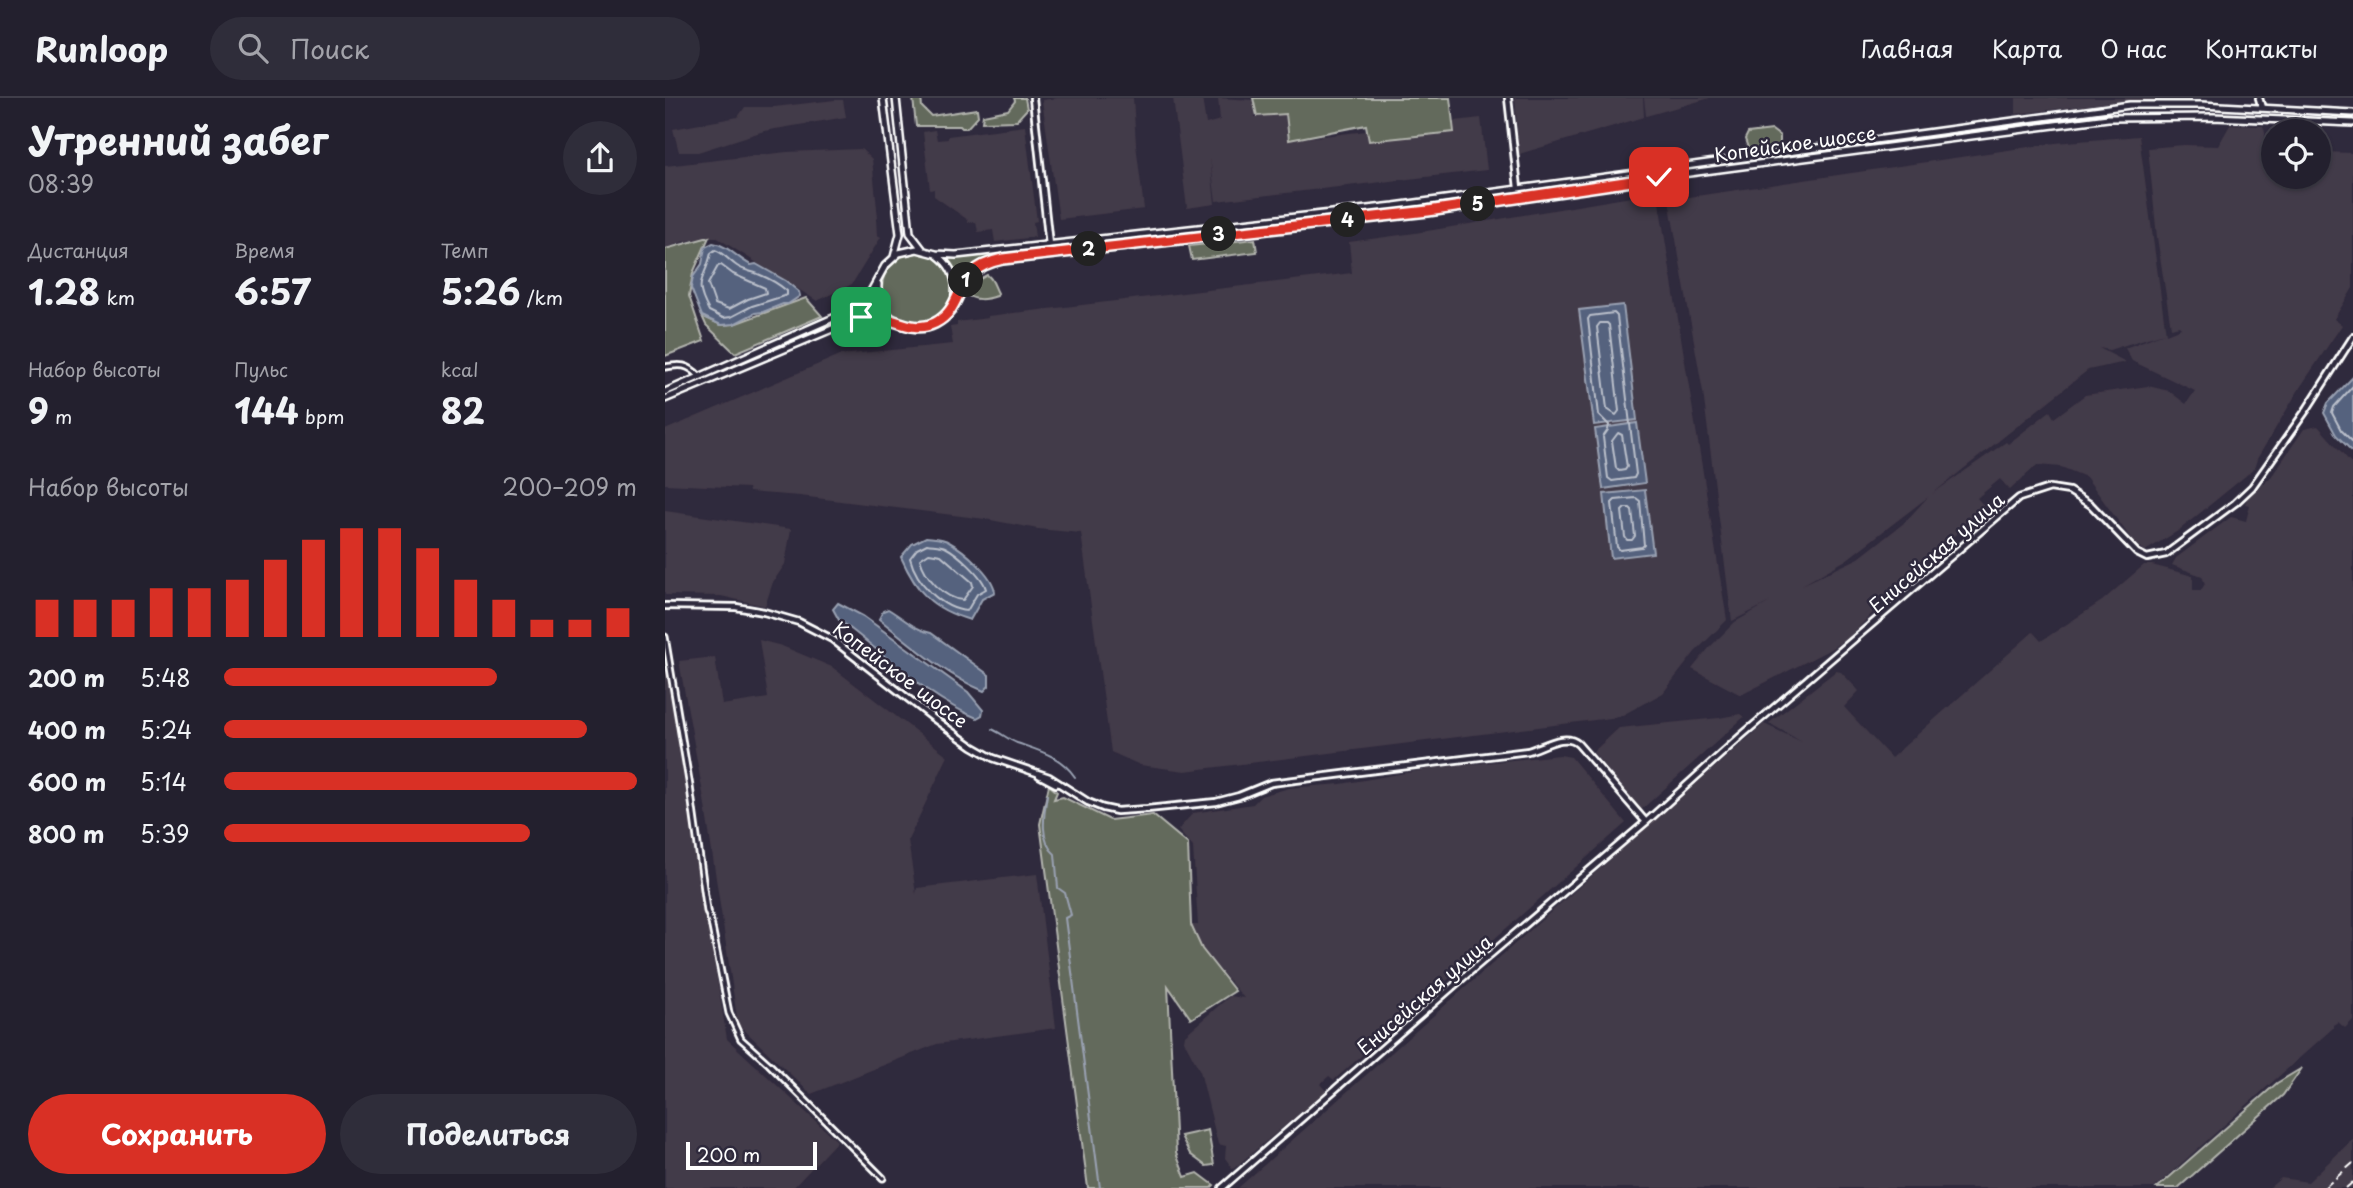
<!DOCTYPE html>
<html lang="ru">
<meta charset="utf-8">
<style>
:root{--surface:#23202e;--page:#2f2d3a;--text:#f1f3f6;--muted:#a3a3aa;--line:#403e4a;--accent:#d93025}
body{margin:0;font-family:"Playpen Sans",sans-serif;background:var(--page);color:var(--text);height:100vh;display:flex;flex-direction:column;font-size:26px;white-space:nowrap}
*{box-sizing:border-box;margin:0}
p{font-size:23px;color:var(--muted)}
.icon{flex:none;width:38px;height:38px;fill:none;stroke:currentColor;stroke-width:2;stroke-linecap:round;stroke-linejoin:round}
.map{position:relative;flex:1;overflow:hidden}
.panel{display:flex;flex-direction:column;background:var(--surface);width:665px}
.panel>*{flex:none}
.tools{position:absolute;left:1596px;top:21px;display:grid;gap:14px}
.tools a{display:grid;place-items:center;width:70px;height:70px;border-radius:50%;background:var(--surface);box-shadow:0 2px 5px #0004,0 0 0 2px var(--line);font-size:35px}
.scale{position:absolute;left:21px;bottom:18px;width:131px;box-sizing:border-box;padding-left:7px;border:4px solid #fff;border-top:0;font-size:19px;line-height:24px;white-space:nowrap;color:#fff;-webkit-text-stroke:5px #2f2a3d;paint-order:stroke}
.pin{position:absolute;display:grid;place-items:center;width:60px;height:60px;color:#fff;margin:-30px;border-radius:14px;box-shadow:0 4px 10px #0006}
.km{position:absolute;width:35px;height:35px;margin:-18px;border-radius:50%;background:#222;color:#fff;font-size:19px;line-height:35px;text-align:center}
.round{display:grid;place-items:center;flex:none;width:74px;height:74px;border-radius:37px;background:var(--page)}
.head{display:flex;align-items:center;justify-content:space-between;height:119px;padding:0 28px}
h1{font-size:38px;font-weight:700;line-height:52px}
.metrics{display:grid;grid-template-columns:repeat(3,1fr);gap:10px;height:119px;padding:7px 28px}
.metrics div{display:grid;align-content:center}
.metrics b{font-size:35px;font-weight:700}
.metrics small{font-size:19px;font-weight:400}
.metrics p{font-size:19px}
.chart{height:196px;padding:14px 28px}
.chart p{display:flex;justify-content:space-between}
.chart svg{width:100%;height:126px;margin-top:7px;stroke:var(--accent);stroke-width:6}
.button{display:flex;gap:14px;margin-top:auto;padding:14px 28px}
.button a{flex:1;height:80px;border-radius:42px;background:var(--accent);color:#fff;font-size:28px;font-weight:700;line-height:80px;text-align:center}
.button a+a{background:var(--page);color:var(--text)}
ul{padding:0 28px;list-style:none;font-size:23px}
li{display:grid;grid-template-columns:112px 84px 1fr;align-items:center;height:52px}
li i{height:18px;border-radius:9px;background:var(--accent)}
header{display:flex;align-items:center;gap:42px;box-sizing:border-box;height:98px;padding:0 35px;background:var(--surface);border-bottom:2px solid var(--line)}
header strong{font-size:33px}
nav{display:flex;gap:38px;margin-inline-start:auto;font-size:24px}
.search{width:490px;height:63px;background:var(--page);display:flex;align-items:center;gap:18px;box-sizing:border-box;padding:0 24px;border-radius:38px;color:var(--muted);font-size:26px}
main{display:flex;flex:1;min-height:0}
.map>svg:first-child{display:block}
.built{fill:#433a48;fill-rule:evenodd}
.green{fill:#646a5c;stroke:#b2b4ae;stroke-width:2}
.water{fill:#55627e;stroke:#99a1b2;stroke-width:2}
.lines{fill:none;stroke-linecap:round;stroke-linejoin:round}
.shore{stroke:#bbc0cb;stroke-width:2}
.stream{stroke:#99a1b2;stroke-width:2}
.minor-casing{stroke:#fff;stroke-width:9}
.tertiary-casing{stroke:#fff;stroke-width:10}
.primary-casing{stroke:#fff;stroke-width:10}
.minor{stroke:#2f2a3d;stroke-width:3.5}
.tertiary{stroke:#2f2a3d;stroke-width:4.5}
.primary{stroke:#2f2a3d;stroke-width:5}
.rail{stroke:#fff;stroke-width:2;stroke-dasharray:10 5;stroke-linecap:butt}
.route-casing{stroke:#fff;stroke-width:14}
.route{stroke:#d93025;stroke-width:9}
.labels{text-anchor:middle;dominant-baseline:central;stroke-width:5;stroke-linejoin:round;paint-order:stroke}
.street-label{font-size:19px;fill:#fff;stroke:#2f2a3d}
</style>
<header>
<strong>Runloop</strong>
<div class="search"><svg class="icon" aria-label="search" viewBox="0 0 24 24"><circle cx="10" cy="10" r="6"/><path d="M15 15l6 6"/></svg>Поиск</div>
<nav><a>Главная</a><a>Карта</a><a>О нас</a><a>Контакты</a></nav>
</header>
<main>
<section class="panel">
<div class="head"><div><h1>Утренний забег</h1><p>08:39</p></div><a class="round"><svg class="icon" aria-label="share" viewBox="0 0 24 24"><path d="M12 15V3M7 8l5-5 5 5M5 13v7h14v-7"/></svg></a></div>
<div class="metrics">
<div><p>Дистанция</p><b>1.28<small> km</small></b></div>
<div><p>Время</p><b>6:57</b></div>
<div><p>Темп</p><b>5:26<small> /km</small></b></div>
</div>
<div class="metrics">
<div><p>Набор высоты</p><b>9<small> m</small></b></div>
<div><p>Пульс</p><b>144<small> bpm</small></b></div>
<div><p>kcal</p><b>82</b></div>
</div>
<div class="chart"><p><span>Набор высоты</span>200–209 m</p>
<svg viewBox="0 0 160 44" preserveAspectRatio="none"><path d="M5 44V31M15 44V31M25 44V31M35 44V27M45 44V27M55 44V24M65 44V17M75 44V10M85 44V6M95 44V6M105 44V13M115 44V24M125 44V31M135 44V38M145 44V38M155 44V34"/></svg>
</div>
<ul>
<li><b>200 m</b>5:48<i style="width:66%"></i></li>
<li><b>400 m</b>5:24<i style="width:88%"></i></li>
<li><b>600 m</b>5:14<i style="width:100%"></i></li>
<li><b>800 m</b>5:39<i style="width:74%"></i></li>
</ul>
<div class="button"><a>Сохранить</a><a>Поделиться</a></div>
</section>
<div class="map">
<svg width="1688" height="1090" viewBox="0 0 1688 1090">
<rect width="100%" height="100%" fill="#2f2a3d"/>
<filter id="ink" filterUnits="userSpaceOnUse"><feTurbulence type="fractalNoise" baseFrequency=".0143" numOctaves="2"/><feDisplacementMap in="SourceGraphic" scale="14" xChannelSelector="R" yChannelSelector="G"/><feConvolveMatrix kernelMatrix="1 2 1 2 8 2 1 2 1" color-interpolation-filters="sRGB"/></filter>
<g filter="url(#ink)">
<!-- built -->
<path class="built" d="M392,0H468L471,46L479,111L394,121L377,2Z
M508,0H537L541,26L555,22L553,0L589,2L590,19L620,16L623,42L816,20L822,72L551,103L545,59L550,106L522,110Z
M850,0H978L979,19L854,56Z
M979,0H1045L981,18Z
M1351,0H1514V1L1451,4L1351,16Z
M170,2H178L181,19L99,33L33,54H14L8,31L73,19L80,9H109Z
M1565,27L1598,28L1600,34V51H1608V79H1654V54L1688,55V190L1669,221L1677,227L1636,288L1592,361L1589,371L1513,433L1480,453L1467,442L1421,379L1396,369L1372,367L1345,392L1335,381L1312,400L1321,410L1251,471L1183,540L1162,553L1076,597L1027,571L1044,550L1070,524L1105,504L1067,523L1038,294L1004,102L1390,45L1474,38L1501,236L1516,230L1514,228L1506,230L1492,139L1483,50L1519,47L1553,48ZM1499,235L1460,250L1467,263L1530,293L1521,306L1504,293L1483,288L1420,297L1389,320L1385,313L1343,346L1341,344L1267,396L1423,272L1461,264L1434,250L1444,252ZM1263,399L1239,425L1194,460L1137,487L1181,462Z
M360,28L372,123L368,124L370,139L330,144L328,132L313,134L311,124H303V122L269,98V91L265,92L258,34L270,32L272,42L283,41V38Z
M196,51L207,61L213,120L211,121L212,137L216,139L187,186L181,189L152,203L51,139L20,143L0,150V68L122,54Z
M972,98L974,102L993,98L1062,522L1030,554L998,595L954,619L520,673L475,667L446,654L416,435L373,431L320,421L135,398L84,394L83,390L0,386V332L175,257L288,246L285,229L292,228V224L323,220V218L687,175L684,144L750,135Z
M1653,328L1688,367V922L1680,930L1673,924L1668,927V930L1489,1090H573L1099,626L1137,644L1104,625L1171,573L1176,574L1194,593L1179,609L1226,660L1368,534L1376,543L1437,503L1479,467H1487L1528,478V492H1536L1540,486L1537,478L1507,467L1511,460L1566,419L1581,423L1585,407L1580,406L1583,399L1606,379L1639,331Z
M0,413L126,431L120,466L108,484L100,508L56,498L0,497Z
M94,542L117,548L167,569L283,658L243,742L251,796L252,790L372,776L391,930L272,946L146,996L73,926L39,701L14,563L50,559L57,607L103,600Z
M0,565L62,941L172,1043L128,1090H0Z
M1075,616L1079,619L976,712L928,654L954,630L1054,620Z
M895,657L906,659L961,725L669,982L664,978L655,986L661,993L568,1071L560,1060L561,1048L553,1046L535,973L519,943L520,937L565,898L579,900L538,852L526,827H533L528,749L513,732L528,715L588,706L596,698L624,690L676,686L769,670Z
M1688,1041V1090H1604L1616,1080L1643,1084Z"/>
<!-- green -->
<path class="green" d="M248,0H256L257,9L266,18L312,11L313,18L302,30H297L295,28H251Z
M349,0H360L362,11L351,23L317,24L318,17L343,12L350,3Z
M588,0H785L789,34L704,43L701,27L624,42L621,16L592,18Z
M1107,32L1115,38V48L1084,53L1080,41L1083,35Z
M827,98L783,107L339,157V155Z
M44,139L28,175L24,198L39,243L0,258V151Z
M590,141L592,154L527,162L524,148Z
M217 190a35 35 0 1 1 70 0a35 35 0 1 1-70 0Z
M336,156V158L310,167L293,187L292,177L282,161Z
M322,177C328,180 330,190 333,195L332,198C319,202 311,203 300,196L302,188Z
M141,200L157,218L70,255L41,227L37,218L56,227L69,226Z
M384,687L392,694L389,701L398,699L445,722L488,717L523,746L526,827L537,851L570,893L526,921L503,888L511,1055L520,1079L533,1075L549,1087L546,1090H423L375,726Z
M1637,970L1618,997L1513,1090H1492L1612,985Z
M543,1032L549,1067L541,1068L525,1056L516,1038Z"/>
<!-- water -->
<path class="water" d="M48,145C63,147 73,161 86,167L91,166L121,183L134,194L135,198L123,206H118L98,214L90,215L69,226L56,227L37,218L26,190L28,179L37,166L40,149Z
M958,207L972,322L929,327L914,212Z
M1688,279V354L1671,337L1659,315L1663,305Z
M972,325L980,385L938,391L930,331Z
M980,392L988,455L946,460L939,396Z
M261,439C268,440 278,440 284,444C299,452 328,477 330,494L317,501L305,522C267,511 252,495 236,459L247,446Z
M173,505L198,518L263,565L303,594L318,612L317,617L312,620C262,600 218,554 174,522L168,511Z
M223,511C237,519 250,532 266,535L324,577V588L319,593C280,577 246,546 214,521L218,513Z"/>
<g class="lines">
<!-- shore -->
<path class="shore" d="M50,152C59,155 64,163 72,168C79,173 86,173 93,176C103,180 114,186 122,193V197L87,208L66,219L58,220L44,213C27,182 40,183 46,155Z
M56,167L68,176L100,190L101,195L83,201L64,211L50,206L43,186L53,168Z
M949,215L952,218L971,376L969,380L947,383L943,380L938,339L943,332L944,327L934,317L923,221L925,218Z
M935,225H942L944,227L954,313L951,317L942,311L932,229Z
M1688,288L1669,309L1667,315L1676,332L1688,344
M953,335L957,337L962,369L960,372L954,373L951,370L947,343Z
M971,400L975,403L979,447L977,449L955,452L952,449L947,405L950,402Z
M960,410H965L967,412L970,438L967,442H962L960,439L957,413Z
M262,446C267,447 275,447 280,449C292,455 318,478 321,491L312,496L302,513C276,511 251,484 245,460L252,451Z
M264,455L276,457L307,484L308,488L298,502C279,501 260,479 255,461Z"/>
<!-- stream -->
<path class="stream" d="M327,631C336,635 344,642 352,645C375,653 396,658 410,679
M382,697C379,716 374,743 390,756L393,790L400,795L406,817L400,820L435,1090"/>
<defs>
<path id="minor" d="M0,269C15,266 23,266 34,278
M0,539L25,689L42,813L46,824L64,915L76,941L104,966L218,1080"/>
<path id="tertiary" d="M368,0L384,147
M843,0L853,90
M1594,0L1597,10
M0,508L71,509L99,514L134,524L167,541L268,620L307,648L328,660L384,679L423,704L438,710L452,713L482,711L551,704L574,698L606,685L863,653C878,649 900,634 913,646L981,724
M374,677L391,686
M557,1090L800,878L981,724L1076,638L1354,400L1385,390L1404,393L1426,407L1472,455L1482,460L1501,456L1570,405L1587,389L1642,311L1688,239"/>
<path id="primary" d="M218,0L235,136L229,159
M231,0L245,135L258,152
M272,157C286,167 292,180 290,197
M213,186C212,200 217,211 227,221
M0,294L184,213L204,197L220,168L234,155L252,151L271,156L291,157L729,108L1465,7H1536L1688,15
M0,301L196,219C222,214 241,236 265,227C291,218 291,185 312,170C320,164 329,163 338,161L763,113L994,79L1443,20L1548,19L1688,25"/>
</defs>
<!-- minor casing -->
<use href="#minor" class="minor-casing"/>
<!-- tertiary casing -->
<use href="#tertiary" class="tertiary-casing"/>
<!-- primary casing -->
<use href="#primary" class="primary-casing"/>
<!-- minor -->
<use href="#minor" class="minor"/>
<!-- tertiary -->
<use href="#tertiary" class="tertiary"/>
<!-- primary -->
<use href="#primary" class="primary"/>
<!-- rail -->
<path class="rail" d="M1659,1090L1688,1065
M1681,1090L1688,1084"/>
</g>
</g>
<g class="lines" filter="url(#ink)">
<defs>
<path id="route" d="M196,219C224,213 244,238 270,225C303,208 284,172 338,161L763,113L994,79"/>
</defs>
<!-- route casing -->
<use href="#route" class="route-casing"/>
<!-- route -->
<use href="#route" class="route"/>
</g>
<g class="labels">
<!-- street labels -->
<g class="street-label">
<text transform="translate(1130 45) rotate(-8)">Копейское шоссе</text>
<text transform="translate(1271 454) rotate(-41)">Енисейская улица</text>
<text transform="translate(236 576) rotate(37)">Копейское шоссе</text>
<text transform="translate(759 896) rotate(-41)">Енисейская улица</text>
</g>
</g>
</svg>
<div class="tools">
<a><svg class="icon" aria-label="locate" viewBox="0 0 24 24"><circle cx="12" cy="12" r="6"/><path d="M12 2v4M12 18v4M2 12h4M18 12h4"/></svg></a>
</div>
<div class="scale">200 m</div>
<div class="pin" style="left:196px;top:219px;background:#1e9e55"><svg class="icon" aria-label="arrive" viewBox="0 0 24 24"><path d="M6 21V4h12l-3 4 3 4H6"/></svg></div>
<div class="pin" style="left:994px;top:79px;background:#d93025"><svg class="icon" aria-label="check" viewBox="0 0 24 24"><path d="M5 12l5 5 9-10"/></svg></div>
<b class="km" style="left:301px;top:182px">1</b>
<b class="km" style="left:424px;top:151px">2</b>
<b class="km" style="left:554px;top:136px">3</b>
<b class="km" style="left:683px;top:122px">4</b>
<b class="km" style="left:813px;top:106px">5</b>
</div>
</main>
